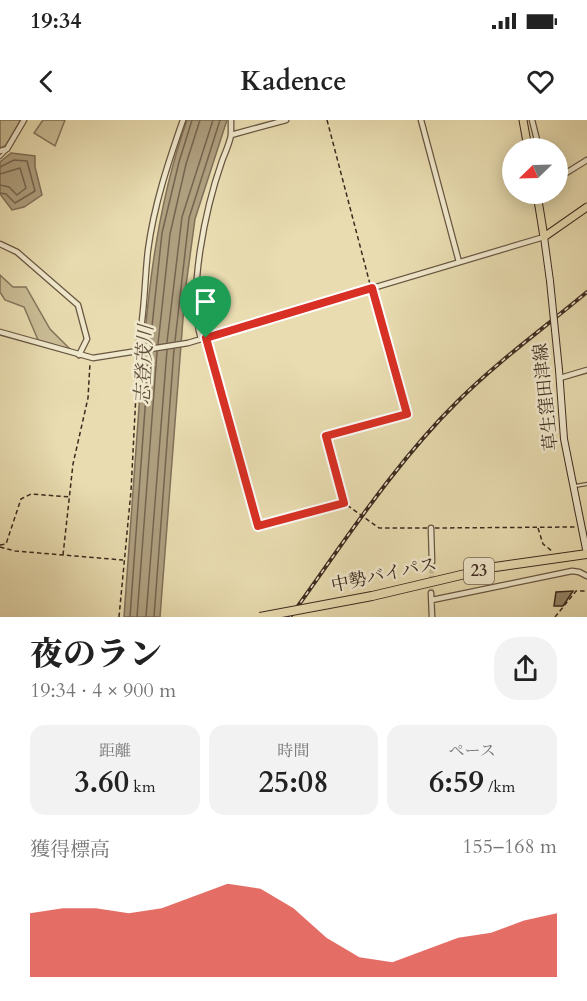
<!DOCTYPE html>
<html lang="ja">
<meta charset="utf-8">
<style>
:root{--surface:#fff;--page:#f2f2f2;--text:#222;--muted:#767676;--accent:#d93025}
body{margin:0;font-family:Cardo,"Noto Serif JP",serif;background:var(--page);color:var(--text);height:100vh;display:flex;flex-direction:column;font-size:22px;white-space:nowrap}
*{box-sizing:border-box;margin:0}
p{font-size:20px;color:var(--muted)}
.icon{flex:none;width:33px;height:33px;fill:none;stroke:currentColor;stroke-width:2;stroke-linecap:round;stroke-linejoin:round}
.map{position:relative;height:497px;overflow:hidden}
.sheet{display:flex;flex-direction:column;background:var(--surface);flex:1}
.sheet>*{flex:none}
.needle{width:39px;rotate:247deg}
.fabs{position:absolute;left:502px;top:18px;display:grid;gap:12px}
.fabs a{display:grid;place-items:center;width:66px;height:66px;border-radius:50%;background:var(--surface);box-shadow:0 3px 15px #0003;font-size:30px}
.pin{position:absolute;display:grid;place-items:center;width:51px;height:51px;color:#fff;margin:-62px -26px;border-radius:50% 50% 50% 0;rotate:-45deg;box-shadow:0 0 6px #0007}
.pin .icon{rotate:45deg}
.round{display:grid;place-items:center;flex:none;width:63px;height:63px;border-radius:24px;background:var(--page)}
.head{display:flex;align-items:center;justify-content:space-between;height:102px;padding:0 30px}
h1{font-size:33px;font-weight:800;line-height:45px}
.figures{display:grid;grid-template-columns:repeat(3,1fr);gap:9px;height:102px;padding:6px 30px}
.figures div{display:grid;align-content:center;border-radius:15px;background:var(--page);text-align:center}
.figures b{font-size:30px;font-weight:800}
.figures small{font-size:16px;font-weight:400}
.figures p{font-size:16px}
.chart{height:168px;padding:12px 30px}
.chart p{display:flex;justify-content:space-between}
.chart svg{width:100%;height:108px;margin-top:6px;fill:var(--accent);opacity:.7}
.status{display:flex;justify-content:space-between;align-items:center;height:42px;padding:0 30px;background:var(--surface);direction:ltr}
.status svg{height:16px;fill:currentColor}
header{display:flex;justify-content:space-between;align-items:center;height:78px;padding:0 30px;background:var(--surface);font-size:27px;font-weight:800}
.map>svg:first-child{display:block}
.green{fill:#cbbe97;stroke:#84745b;stroke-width:1.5}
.water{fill:#ae9f7f;stroke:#817059;stroke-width:1.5}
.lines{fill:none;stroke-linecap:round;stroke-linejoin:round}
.shore{stroke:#76644f;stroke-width:1.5}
.building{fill:#96876a;stroke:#3d2a1f;stroke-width:1.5}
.street-tunnel{stroke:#c6b893;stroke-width:4.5;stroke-dasharray:4.5 2;stroke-linecap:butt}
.lane-casing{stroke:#685643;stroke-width:4.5}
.street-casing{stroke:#685643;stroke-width:7}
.secondary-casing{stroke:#3d2a1f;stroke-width:8}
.primary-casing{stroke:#3d2a1f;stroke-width:9}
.highway-casing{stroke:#3d2a1f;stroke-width:10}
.path{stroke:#3d2a1f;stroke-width:1.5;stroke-dasharray:4.5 3;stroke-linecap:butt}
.lane{stroke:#f0e8cc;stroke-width:2}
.street{stroke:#f0e8cc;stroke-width:4.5}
.secondary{stroke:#f0e8cc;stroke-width:6}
.primary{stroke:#e8dcb0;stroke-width:7}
.highway{stroke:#e8dcb0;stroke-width:8}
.rail-casing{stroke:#3d2a1f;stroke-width:4}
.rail{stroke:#f0e8cc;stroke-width:1.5;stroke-dasharray:4.5;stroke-linecap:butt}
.secondary-bridge-casing{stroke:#3d2a1f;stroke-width:8;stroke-linecap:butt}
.highway-bridge-casing{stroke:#3d2a1f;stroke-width:10;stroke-linecap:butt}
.secondary-bridge{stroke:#f0e8cc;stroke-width:6}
.highway-bridge{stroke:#e8dcb0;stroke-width:8}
.route-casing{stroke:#fff;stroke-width:12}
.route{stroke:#d93025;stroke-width:8}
.labels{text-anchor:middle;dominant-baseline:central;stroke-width:5;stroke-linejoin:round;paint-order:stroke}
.shield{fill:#f0e8cc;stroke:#736353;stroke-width:1.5}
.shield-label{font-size:16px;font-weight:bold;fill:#3d2a1f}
.street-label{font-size:18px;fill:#3d2a1f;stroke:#f0e8cc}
.water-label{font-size:20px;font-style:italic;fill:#5f4d3c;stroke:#f0e8cc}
</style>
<div class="status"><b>19:34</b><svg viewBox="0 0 49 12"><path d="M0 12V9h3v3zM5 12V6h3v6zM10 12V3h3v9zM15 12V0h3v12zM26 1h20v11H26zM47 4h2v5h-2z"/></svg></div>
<header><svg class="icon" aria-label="back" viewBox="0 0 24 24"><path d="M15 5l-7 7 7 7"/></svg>Kadence<svg class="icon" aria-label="heart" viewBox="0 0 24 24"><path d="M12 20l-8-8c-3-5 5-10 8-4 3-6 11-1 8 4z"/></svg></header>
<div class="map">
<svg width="587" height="497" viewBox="0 0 587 497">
<rect width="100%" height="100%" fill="#e8dcb0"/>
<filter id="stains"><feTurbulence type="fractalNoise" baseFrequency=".00333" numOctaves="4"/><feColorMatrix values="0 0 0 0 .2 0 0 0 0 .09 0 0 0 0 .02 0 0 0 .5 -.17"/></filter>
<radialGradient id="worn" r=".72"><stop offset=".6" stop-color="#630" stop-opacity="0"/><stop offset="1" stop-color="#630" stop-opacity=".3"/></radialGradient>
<!-- green -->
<path class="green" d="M0,0H21L6,25L0,29Z
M43,0H65L55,26L34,13Z
M0,155L13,167H26L50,209L71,230L38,220L24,187L5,180L0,172Z"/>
<!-- water -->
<path class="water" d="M187,0H227L195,99L185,173L160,497H124C129,427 134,357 139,287C146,190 154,93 187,0Z
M11,33L35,36V47L42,75L24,87L12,90L0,74V42Z"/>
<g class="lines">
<!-- shore -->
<path class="shore" d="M0,47L14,40L27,41L35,71L15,83L6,74L0,73
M0,54L20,48L26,68L17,75L9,67L0,65
M175,221L189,98L220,0
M167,222L182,97L213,0
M158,224L170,114L186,44L200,0
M150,225L162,113L179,42L192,0
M130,497L149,233
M137,497L157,232
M146,497L167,230
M154,497L174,229"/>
</g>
<!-- building -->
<path class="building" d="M573,471L563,486H554L556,472Z"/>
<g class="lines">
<!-- street-tunnel -->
<path class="street-tunnel" d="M431,473L432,442"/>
<defs>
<path id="lane" d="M0,37L6,31
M575,366L587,364"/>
<path id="street" d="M231,0V15
M421,0L459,142
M532,0L539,28
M0,31L7,29L24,0
M558,58L587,40
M0,124L17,132L78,185L87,219L79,235
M0,212L93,238L188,223L544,117
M201,219C187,172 206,87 222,41C225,33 229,25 231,15L286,0
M137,231C145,198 144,164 148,130C154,85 168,43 183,0
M560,258L587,250
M431,408L432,442
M431,473L432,497
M432,480L572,451L579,452L587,456"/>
<path id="secondary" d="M544,117L550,161
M559,250L564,319L587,434"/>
<path id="primary" d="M523,0L528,28
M537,74L544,117L587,87"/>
<path id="highway" d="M372,476L495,447L587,434"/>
</defs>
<!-- lane casing -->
<use href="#lane" class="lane-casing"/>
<!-- street casing -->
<use href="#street" class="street-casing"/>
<!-- secondary casing -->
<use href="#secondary" class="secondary-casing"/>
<!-- primary casing -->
<use href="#primary" class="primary-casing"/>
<!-- highway casing -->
<use href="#highway" class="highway-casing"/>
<!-- path -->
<path class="path" d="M327,0L370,164
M207,221L258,406L344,383L379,408H428
M344,382L326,316L407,294L373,174
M435,408L575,407
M538,408L543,424L552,431
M0,425L6,424L21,379L31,374L70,377
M0,427L15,431L123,440
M63,435L73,344L88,278L90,243
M119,497L131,371L138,235
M555,497L576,471H587"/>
<!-- lane -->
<use href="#lane" class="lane"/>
<!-- street -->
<use href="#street" class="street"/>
<!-- secondary -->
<use href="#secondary" class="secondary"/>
<!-- primary -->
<use href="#primary" class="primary"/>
<!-- highway -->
<use href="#highway" class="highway"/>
<defs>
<path id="rail" d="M290,497C343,424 393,345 458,281C498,241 544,208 587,172"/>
</defs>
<!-- rail casing -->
<use href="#rail" class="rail-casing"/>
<!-- rail -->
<use href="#rail" class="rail"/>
<defs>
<path id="secondary-bridge" d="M550,161L559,250"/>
<path id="highway-bridge" d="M260,497L372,476"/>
</defs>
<!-- secondary-bridge casing -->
<use href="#secondary-bridge" class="secondary-bridge-casing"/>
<!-- highway-bridge casing -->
<use href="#highway-bridge" class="highway-bridge-casing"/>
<!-- secondary-bridge -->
<use href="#secondary-bridge" class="secondary-bridge"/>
<!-- highway-bridge -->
<use href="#highway-bridge" class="highway-bridge"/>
</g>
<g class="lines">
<defs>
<path id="route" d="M372,168L407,294L326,316L344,383L258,406L206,218Z"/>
</defs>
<!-- route casing -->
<use href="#route" class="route-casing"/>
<!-- route -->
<use href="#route" class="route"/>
</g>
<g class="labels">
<!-- shield labels -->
<rect class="shield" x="464" y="438" width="30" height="26" rx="4.5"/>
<g class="shield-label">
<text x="479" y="451">23</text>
</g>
<!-- street labels -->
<g class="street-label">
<text transform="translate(546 277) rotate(-96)">草生窪田津線</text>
<text transform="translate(384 455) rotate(-12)">中勢バイパス</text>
</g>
<!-- water labels -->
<g class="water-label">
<text transform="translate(144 245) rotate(-87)">志登茂川</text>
</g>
</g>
<rect width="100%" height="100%" filter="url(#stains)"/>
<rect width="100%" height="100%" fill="url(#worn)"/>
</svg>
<div class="fabs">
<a><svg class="needle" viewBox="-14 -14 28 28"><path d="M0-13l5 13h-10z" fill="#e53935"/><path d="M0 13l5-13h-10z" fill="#767676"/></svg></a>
</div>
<div class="pin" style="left:206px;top:218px;background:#1e9e55"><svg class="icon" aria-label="arrive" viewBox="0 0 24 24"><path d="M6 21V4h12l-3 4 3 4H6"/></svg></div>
</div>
<section class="sheet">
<div class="head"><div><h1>夜のラン</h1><p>19:34 · 4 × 900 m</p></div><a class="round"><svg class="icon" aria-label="share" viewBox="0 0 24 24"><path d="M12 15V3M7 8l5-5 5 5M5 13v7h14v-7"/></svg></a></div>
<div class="figures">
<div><p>距離</p><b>3.60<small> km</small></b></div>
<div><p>時間</p><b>25:08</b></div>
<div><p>ペース</p><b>6:59<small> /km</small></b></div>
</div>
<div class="chart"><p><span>獲得標高</span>155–168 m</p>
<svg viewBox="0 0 160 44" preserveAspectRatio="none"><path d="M0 44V18L10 16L20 16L30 18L40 16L50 11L60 6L70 8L80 16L90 28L100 36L110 38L120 33L130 28L140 26L150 21L160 18V44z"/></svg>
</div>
</section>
